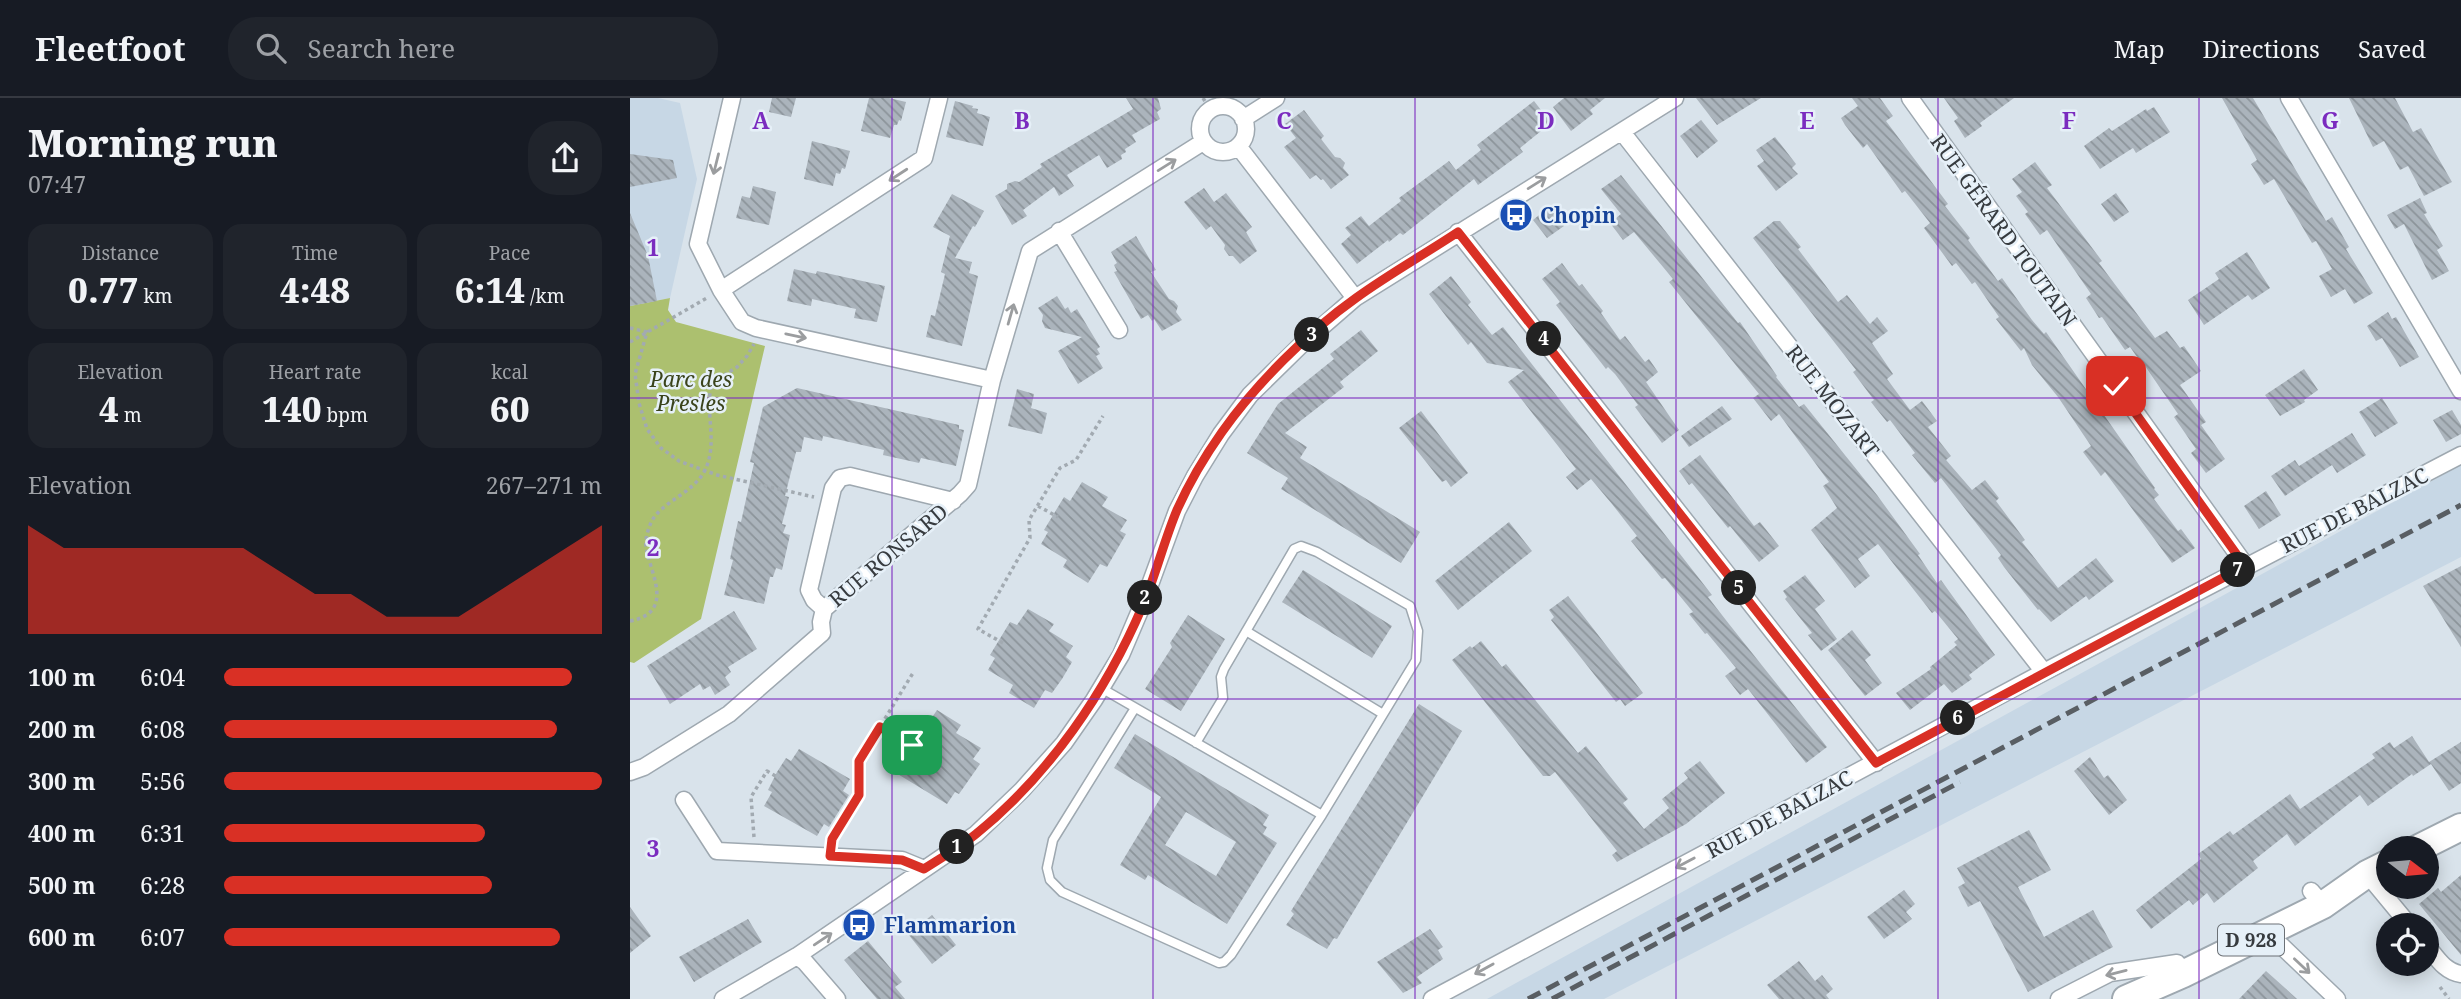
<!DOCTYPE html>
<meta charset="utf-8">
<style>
:root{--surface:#171b24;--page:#20242c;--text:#f1f3f6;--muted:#9ea1a6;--line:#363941;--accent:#d93025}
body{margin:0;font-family:"Noto Serif",serif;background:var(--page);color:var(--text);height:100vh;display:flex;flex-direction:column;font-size:26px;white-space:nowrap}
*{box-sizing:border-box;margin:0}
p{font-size:23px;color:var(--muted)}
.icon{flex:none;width:38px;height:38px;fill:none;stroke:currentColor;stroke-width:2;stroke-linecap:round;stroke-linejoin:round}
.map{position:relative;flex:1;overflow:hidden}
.side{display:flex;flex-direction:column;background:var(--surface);width:630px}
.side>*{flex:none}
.needle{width:46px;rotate:106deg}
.controls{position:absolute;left:1746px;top:738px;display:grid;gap:14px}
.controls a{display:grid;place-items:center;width:63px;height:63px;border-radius:50%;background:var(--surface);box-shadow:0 4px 18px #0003;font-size:35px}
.pin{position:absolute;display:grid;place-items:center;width:60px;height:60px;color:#fff;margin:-30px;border-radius:14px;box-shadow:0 4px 10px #0006}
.km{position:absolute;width:35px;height:35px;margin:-18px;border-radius:50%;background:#222;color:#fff;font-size:19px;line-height:35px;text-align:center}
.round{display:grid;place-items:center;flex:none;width:74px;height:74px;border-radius:28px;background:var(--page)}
.headline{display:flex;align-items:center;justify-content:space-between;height:119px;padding:0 28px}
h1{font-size:38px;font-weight:800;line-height:52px}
.metrics{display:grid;grid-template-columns:repeat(3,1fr);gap:10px;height:119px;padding:7px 28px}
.metrics div{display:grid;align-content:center;border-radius:18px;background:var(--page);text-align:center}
.metrics b{font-size:35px;font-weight:800}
.metrics small{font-size:19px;font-weight:400}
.metrics p{font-size:19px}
.chart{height:196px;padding:14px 28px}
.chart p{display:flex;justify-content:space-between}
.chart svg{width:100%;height:126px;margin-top:7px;fill:var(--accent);opacity:.7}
ul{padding:0 28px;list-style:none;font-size:23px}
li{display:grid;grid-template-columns:112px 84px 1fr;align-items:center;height:52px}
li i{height:18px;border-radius:9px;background:var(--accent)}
header{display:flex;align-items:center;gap:42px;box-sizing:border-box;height:98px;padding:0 35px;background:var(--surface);border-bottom:2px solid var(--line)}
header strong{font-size:33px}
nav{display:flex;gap:38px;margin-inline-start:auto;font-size:24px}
.search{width:490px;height:63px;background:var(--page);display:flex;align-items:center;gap:18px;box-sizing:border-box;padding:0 24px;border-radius:28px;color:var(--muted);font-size:26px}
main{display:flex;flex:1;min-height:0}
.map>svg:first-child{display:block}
.built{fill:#c7d7e5}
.park{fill:#acc06f}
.building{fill:url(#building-back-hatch);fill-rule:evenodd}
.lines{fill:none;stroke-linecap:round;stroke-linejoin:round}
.service-casing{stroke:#9ea8b0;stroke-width:11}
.minor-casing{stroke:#9ea8b0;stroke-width:19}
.primary-casing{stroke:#9ea8b0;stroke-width:30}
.path{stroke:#a2aab1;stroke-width:3.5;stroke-dasharray:3.5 3.5;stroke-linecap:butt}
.service{stroke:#fff;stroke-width:8}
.minor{stroke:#fff;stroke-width:16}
.primary{stroke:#fff;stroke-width:26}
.rail{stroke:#595e63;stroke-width:5;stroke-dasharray:14 7;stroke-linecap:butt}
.oneway{stroke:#9b9d9f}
.route-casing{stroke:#fff;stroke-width:14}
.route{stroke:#d93025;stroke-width:9}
.grid{fill:none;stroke:#7b2cbf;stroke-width:2;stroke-opacity:0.55}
.labels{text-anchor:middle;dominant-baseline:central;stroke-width:5;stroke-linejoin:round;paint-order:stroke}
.shield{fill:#e6f0f8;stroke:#6c7176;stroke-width:2}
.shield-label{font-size:19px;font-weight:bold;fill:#373b3f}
.transit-label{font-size:21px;font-weight:bold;fill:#164399;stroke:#e6f0f8;text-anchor:start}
.street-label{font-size:21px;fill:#373b3f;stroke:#e6f0f8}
.park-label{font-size:21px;font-style:italic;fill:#3a431b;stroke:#e6f0f8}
.grid-label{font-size:23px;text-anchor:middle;font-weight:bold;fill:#7b2cbf;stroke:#e6f0f8;stroke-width:5;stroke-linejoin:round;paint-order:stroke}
</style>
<header>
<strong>Fleetfoot</strong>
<div class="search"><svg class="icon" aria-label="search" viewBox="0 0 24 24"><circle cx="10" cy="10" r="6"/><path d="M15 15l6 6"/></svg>Search here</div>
<nav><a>Map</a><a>Directions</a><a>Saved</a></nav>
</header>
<main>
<section class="side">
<div class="headline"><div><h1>Morning run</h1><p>07:47</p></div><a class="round"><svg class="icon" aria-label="share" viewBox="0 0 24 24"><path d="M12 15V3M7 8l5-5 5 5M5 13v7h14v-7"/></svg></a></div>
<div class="metrics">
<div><p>Distance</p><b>0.77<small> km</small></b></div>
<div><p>Time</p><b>4:48</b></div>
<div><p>Pace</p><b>6:14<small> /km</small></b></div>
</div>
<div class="metrics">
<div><p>Elevation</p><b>4<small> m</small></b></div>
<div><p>Heart rate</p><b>140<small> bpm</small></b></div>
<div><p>kcal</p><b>60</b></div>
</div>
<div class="chart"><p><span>Elevation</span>267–271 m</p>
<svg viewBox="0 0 160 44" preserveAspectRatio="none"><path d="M0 44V6L10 14L20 14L30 14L40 14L50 14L60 14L70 22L80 30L90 30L100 38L110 38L120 38L130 30L140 22L150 14L160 6V44z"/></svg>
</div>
<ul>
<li><b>100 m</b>6:04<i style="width:92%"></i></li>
<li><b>200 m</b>6:08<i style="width:88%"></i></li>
<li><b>300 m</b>5:56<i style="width:100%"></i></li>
<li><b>400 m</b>6:31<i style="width:69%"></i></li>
<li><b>500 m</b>6:28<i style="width:71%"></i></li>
<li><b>600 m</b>6:07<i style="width:89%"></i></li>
</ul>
</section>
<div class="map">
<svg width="1831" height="901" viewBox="0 0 1831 901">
<defs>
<pattern id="building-back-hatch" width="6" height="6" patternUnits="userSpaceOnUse" patternTransform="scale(1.75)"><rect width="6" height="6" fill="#abb4bc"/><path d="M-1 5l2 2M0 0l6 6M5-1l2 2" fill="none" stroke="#8c949a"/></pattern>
</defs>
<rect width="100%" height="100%" fill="#d9e3eb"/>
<!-- built -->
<path class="built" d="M0,0H28L50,5L67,81L40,200L0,208Z
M1831,367V459L974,901H857Z"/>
<!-- park -->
<path class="park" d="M40,200L38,212L46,224L135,248L71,521L4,565L0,564V208Z"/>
<!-- building -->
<path class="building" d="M142,0H166L161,19L139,14Z
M239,0H259L276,4L271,23L269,22L267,27H264L260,40L231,33Z
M496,0H528L531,11L527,14L530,21L502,37L506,44L495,51L496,54L491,57L492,61L477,70L469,57L437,77L444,88L429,98L424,89L393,112L397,118L382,127L365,98L377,91V86L385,83L389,84L412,69L410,66L503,11Z
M934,0H975L960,12L963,16L941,33L923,9Z
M1066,0H1131L1087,27Z
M1222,0H1250L1263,18L1256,23L1318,106L1315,108L1340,140L1338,142L1368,183L1372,180L1402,222L1414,236L1416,234L1525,390L1524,391L1529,397L1524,401L1548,433L1551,431L1565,450L1542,465L1475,374L1471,378L1453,354L1461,348L1428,299L1402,267L1394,250L1391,253L1366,221L1369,219L1345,184L1342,186L1326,165L1322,168L1294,130L1300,125L1275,93L1272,95L1237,46L1233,50L1215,27L1211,20L1228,8Z
M1314,0H1384L1350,25L1352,28L1335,40L1324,23L1328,20Z
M1592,0H1623L1696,123L1702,119L1719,149L1716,151L1743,195L1724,206L1715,191L1701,199L1689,178L1702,171L1686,143L1682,145L1644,81L1634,87L1621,66L1627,62Z
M1719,0H1765L1783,34L1791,30L1822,84L1794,98L1778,68L1770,72L1754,43L1743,49Z
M325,3L343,8L342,10L348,11L347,15L360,19L353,48L316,39Z
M904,3L921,25L890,50L893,54L848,87L844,81L773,137L770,135L759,144L758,142L727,166L711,146L721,137L715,130L731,118L739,128L771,103L769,100L819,63L826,72L851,52L847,47Z
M1524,9L1540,34L1506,55L1503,50L1470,71L1454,48L1479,30L1482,33L1516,11L1517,13Z
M674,12L694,38L691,41L705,59L710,60L715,65L713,70L719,77L701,91L693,81L691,82L686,77L680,81L654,49L666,40L655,26Z
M1071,22L1088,43L1067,60L1050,38Z
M1145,39L1166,66L1162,70L1168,76L1146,93L1127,68L1134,63L1126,52Z
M182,43L220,53L215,71L212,70L210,76L206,75L203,88L174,81Z
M0,56L43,62L47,80L0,89Z
M1405,64L1422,87L1417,90L1472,163L1469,165L1525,240L1537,233L1550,250L1554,248L1571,273L1550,287L1576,324L1571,327L1595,361L1576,375L1561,355L1566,351L1544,319L1548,316L1513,265L1512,266L1500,249L1495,252L1472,219L1469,220L1456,200L1461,196L1417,132L1410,137L1395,116L1398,114L1386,98L1392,94L1382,81Z
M991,77L1108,225L1110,224L1147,278L1146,279L1169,309L1174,306L1247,397L1290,456L1288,457L1307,485L1311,482L1365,557L1339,577L1342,581L1322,595L1314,586L1280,612L1266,595L1301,571L1300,569L1327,547L1324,544L1328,541L1305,513L1302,515L1248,446L1228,461L1240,478L1225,490L1181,432L1207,410L1193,388L1199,384L1149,316L1141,323L1123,300L1129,296L1039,184L1043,181L1004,134L993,142L980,125L991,116L971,91Z
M123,88L146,94L139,127L106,120L112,98L120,100Z
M574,90L584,104L596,95L622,129L616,134L627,153L610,166L603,158H599L594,151L595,147L581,128L576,132L554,104Z
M1486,95L1499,114L1484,124L1471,106Z
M322,96L354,113L345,129L343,128L325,160L342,164L339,175L348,178L332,248L296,239L301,217L305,218L315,176L311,174L320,138L303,129Z
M1790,100L1797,115L1794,116L1813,148L1807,152L1819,173L1802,182L1774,126L1765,131L1757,117Z
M919,109L934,128L917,140L903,122Z
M0,115L18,158L27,203L0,208Z
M1144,123H1150L1171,149L1168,151L1208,204L1217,197L1240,226L1247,219L1258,233L1242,245L1263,276L1257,281L1280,312L1292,303L1307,323L1298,329L1321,358L1316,362L1342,392L1355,382L1369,400L1366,403L1395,442L1392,444L1428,490L1466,460L1484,483L1459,502L1456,498L1421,524L1409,511L1408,512L1374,469L1368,460L1371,457L1311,380L1305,385L1282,357L1285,355L1260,322L1257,324L1241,304L1244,302L1223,274L1226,272L1123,140Z
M506,138L526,172L521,174L539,201L544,203L548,208L546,214L552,222L532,233L524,221L522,223L518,217L511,221L484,174L487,173L484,167L487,165L481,154Z
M1617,154L1640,190L1622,202L1618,197L1574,227L1558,202L1589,181L1585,175Z
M932,165L949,188L952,186L973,213L971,215L990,242L995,238L1015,264L1019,261L1028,274L1016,284L1049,332L1032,345L1005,309L1008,307L985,276L978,269L976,271L926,207L930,204L912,181Z
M164,171L186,176L187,173L255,188L247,224L224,220L226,211L182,201L181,208L157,203Z
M821,178L841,204L838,207L862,237L873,229L1082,497L1078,499L1099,526L1197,649L1176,665L1118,591L1110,597L1095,578L1106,570L1077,535L1075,536L1059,516L1063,514L1035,480L1032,481L1001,443L1007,438L982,406L961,381L947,392L936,379L946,371L878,284L894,272L857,265L841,244L838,247L799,196Z
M427,198L435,211L438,209L441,215L447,211L470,249L467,251L470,256L466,258L473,270L448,286L428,253L452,239L415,230L412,223L413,217L408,210Z
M1758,214L1762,221L1766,219L1789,259L1770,269L1752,240L1746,243L1737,228Z
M731,232L748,253L710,284L714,289L655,335L677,349L670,360L790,434L771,465L651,391L658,380L617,355L648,306L704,261L700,256Z
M1674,271L1688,292L1674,302L1675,304L1650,318L1635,297Z
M167,290L329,327V331L334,332L326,368L291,360L289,365L253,357L254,352L193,338L192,343L174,339L171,354H166L155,398L159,399L152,426L156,427L153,435L160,437L152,472L146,470L143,479H140L134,506L94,497L103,462L100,461L108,423L111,424L124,365L120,364L133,309Z
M387,291L404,296L401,310L417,315L412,336L378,328Z
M1752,300L1768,325L1745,339L1729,314Z
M1092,308L1102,321L1059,349L1051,338Z
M1822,312L1831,327V336L1816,344L1803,322Z
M791,313L838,375L821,389L816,382L812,384L769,330Z
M1722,335L1736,357L1707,375L1702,367L1655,398L1641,378L1665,362L1669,368Z
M1070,357L1124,428L1130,424L1149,448L1129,464L1100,428L1098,430L1062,385L1059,387L1049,373Z
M452,384L478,399L472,408L497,422L490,433L496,436L477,469L470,466L458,485L433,469L437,462L411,446L418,434L414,432L434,399L440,403Z
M1636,393L1651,417L1629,431L1614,408Z
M879,424L902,453L828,512L805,483Z
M1831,468V549L1793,488Z
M673,472L762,528L742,560L652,504Z
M1175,477L1195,503L1185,511L1207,541L1191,553L1178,537L1182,535L1155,501L1157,499L1153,493Z
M938,498L1013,595L995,608L990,601L986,604L921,522L924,519L919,512Z
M398,511L424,526L419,533L443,548L436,559L442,564L432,581L422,595L415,592L404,610L379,595L383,587L358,572L365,560L360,557L380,524L387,527Z
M104,513L127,551L98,569L101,574L95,579L100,587L85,597L80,588L73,592L70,586L40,606L17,568Z
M558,517L595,541L551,613L515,591L542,549L540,545Z
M1222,532L1241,557L1235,562L1252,585L1235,598L1198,552Z
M851,543L872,569L876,566L948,655L956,648L998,701L993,705L1014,731L1039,710L1032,701L1058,680L1054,675L1070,663L1095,695L1056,726L987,764L982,757L987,753L925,674L920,678H913L822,562L840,548L842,550Z
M789,606L832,633L707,841L704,840L697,851L656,827L664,816L661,813Z
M307,612L331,627L326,635L351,650L343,661L350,666L329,696L325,694L317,706L266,675L275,663L268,659L288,626L295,630Z
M505,636L639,717L633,727L637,729L633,736L647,745L597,826L518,777L515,782L490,767L531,699L484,670ZM556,714L606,744L586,778L535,747Z
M1782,638L1799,664L1831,644V685L1819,693L1801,666L1783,678L1782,676L1738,708L1730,697L1665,748L1657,736L1623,763L1628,770L1584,805L1577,795L1563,807L1559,802L1521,831L1506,812L1571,761L1568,756L1600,733L1603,737L1660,696L1670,711L1745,660L1742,656L1760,644L1764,650Z
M169,651L220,681L213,693L219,697L199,729L194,726L187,738L134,708L142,694L138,692L147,674L156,660L161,663Z
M1460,659L1474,680L1478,677L1497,702L1479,717L1444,673Z
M1399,732L1421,772L1388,789L1414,839L1463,812L1483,849L1398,894L1350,803L1338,809L1328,789L1335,785L1327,770Z
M1831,777V857L1789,806L1808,790L1811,794Z
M1274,792L1285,806L1276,814L1282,821L1254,841L1237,819Z
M0,809L21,838L0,855Z
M302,817L326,847L302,866L278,836Z
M118,821L132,844L64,884L49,859Z
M800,831L813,849L808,852L813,861L787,879L792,885L773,895L747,864Z
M238,843L272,884L265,889L275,901H247L214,862Z
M1169,863L1185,883L1192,877L1203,891L1196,897L1199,901H1149L1137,887Z
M1636,873L1645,881L1667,901H1609Z"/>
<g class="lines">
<defs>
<path id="service" d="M616,533L753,616
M471,590L692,717L786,562L788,533L780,508L687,454L671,448L664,451L594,571L591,579L593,600L566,645
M505,610L423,742L417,770L420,782L432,794L589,865L594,864L601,857L692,717"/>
<path id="minor" d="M102,0L68,146L91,192L112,224L126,230L362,282
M1280,0L1616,468
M1659,0L1831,293
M570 31a23 23 0 1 1 46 0a23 23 0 1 1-46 0Z
M613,21L646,0
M992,34L1414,574
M608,48L725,200
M429,133L489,232
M828,134L1246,665
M91,192L294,60L309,0
M194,511L184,502L179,492L203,390L210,380L220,378L323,403
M0,674L14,669L99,616L192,535L191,524L194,511L330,396L338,387L362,282L400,153L573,44
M54,702L87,753L272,762L294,771
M1737,776L1780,828
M1681,793L1693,807
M1637,834L1707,901
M1797,848C1807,860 1815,874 1831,876
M167,858L175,864L207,901
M93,901L167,858L346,736L392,692L434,645L464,602L491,557L514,503L547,413L565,378L591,336L620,297L672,246L725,200L1045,0
M802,901L1414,574L1831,357
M1429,901L1480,875L1547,865"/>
<path id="primary" d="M1787,751L1831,729
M1496,901L1553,876L1693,807L1737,776L1759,765"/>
</defs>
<!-- service casing -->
<use href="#service" class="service-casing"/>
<!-- minor casing -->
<use href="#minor" class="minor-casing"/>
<!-- primary casing -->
<use href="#primary" class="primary-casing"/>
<!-- path -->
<path class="path" d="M573,0L580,11
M0,230L17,234L5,276L9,305L17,331L31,350L49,363L87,377L184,399
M0,244L77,200
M408,408L428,419
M0,523C43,515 23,480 17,454C14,445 17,435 20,427C28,404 65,396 76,370C88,342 74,313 82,285L107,269L117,258L124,246
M373,545L348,531L400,440L399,422L430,370L446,362L473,318
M250,629L282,647
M124,739L121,699L137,673L149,680
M203,739L229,697V663L283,575
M1810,889L1819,901"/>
<!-- service -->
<use href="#service" class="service"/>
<!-- minor -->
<use href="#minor" class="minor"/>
<!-- primary -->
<use href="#primary" class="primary"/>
<!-- rail -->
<path class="rail" d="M898,901L1831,407
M922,901L1330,684"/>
</g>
<!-- one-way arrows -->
<defs><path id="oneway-shaft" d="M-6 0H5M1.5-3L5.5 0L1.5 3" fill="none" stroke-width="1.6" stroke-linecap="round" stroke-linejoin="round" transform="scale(1.75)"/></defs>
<g class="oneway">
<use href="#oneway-shaft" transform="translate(86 66) rotate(104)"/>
<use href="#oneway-shaft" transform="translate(537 67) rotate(-32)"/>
<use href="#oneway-shaft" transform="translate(268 77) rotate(147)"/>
<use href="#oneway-shaft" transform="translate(907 85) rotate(-32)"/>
<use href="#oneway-shaft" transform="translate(381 216) rotate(-74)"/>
<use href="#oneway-shaft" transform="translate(166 238) rotate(12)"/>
<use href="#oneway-shaft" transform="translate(1055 765) rotate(152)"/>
<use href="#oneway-shaft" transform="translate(193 841) rotate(-34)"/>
<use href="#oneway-shaft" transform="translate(1672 868) rotate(43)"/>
<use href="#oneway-shaft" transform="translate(854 871) rotate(151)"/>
<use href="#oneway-shaft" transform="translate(1486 875) rotate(166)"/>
</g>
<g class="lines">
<defs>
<path id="route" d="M282,647L250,629L229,663V697L202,741L200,758L272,762L294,771C311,760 330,749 346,736C420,676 476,594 513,507C526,476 534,443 547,412C559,385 575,358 592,334C626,286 678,234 726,200C759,176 795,156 828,134L1246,665L1615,468L1486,288"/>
</defs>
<!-- route casing -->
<use href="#route" class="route-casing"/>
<!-- route -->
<use href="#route" class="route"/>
</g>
<!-- grid -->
<path class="grid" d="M262,0V901M523,0V901M785,0V901M1046,0V901M1308,0V901M1569,0V901M0,300H1831M0,601H1831"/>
<!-- icons -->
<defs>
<symbol id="bus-disc" viewBox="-11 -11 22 22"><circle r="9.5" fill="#1a4fb4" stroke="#e6f0f8"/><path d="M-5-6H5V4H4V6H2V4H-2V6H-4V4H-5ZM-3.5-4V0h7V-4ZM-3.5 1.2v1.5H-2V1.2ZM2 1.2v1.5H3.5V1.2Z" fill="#fff"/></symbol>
</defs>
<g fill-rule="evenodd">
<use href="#bus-disc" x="867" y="98" width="38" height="38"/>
<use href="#bus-disc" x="210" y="808" width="38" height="38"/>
</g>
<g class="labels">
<!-- shield labels -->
<rect class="shield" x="1588" y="826.5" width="66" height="31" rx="5"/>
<g class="shield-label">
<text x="1621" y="842">D 928</text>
</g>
<!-- transit labels -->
<g class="transit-label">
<text x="910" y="117">Chopin</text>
<text x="254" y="827">Flammarion</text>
</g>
<!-- street labels -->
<g class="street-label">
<text transform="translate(1374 132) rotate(54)">RUE GÉRARD TOUTAIN</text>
<text transform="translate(1203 303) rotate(52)">RUE MOZART</text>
<text transform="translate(1724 412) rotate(-27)">RUE DE BALZAC</text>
<text transform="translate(258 457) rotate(-40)">RUE RONSARD</text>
<text transform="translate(1149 716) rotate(-28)">RUE DE BALZAC</text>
</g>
<!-- park labels -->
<g class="park-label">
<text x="61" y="281">Parc des<tspan x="61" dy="24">Presles</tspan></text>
</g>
</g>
<g class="grid-label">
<text x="131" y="31">A</text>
<text x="392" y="31">B</text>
<text x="654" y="31">C</text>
<text x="916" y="31">D</text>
<text x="1177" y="31">E</text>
<text x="1439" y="31">F</text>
<text x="1700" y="31">G</text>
<text x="23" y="158">1</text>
<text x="23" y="458">2</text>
<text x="23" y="759">3</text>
</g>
</svg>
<div class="controls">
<a><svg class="needle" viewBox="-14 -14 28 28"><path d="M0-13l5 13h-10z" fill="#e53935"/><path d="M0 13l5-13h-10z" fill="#9ea1a6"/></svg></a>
<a><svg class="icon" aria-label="locate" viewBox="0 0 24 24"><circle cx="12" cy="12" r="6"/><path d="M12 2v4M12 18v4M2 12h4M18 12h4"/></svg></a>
</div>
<div class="pin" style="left:282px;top:647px;background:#1e9e55"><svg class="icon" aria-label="arrive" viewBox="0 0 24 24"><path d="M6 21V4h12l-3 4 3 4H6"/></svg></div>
<div class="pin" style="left:1486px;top:288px;background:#d93025"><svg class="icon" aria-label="check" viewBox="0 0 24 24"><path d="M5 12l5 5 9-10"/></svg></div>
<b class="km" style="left:327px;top:749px">1</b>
<b class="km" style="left:515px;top:500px">2</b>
<b class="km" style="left:682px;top:237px">3</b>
<b class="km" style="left:914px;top:241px">4</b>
<b class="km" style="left:1109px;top:490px">5</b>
<b class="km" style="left:1328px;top:620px">6</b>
<b class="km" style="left:1608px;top:472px">7</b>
</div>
</main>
